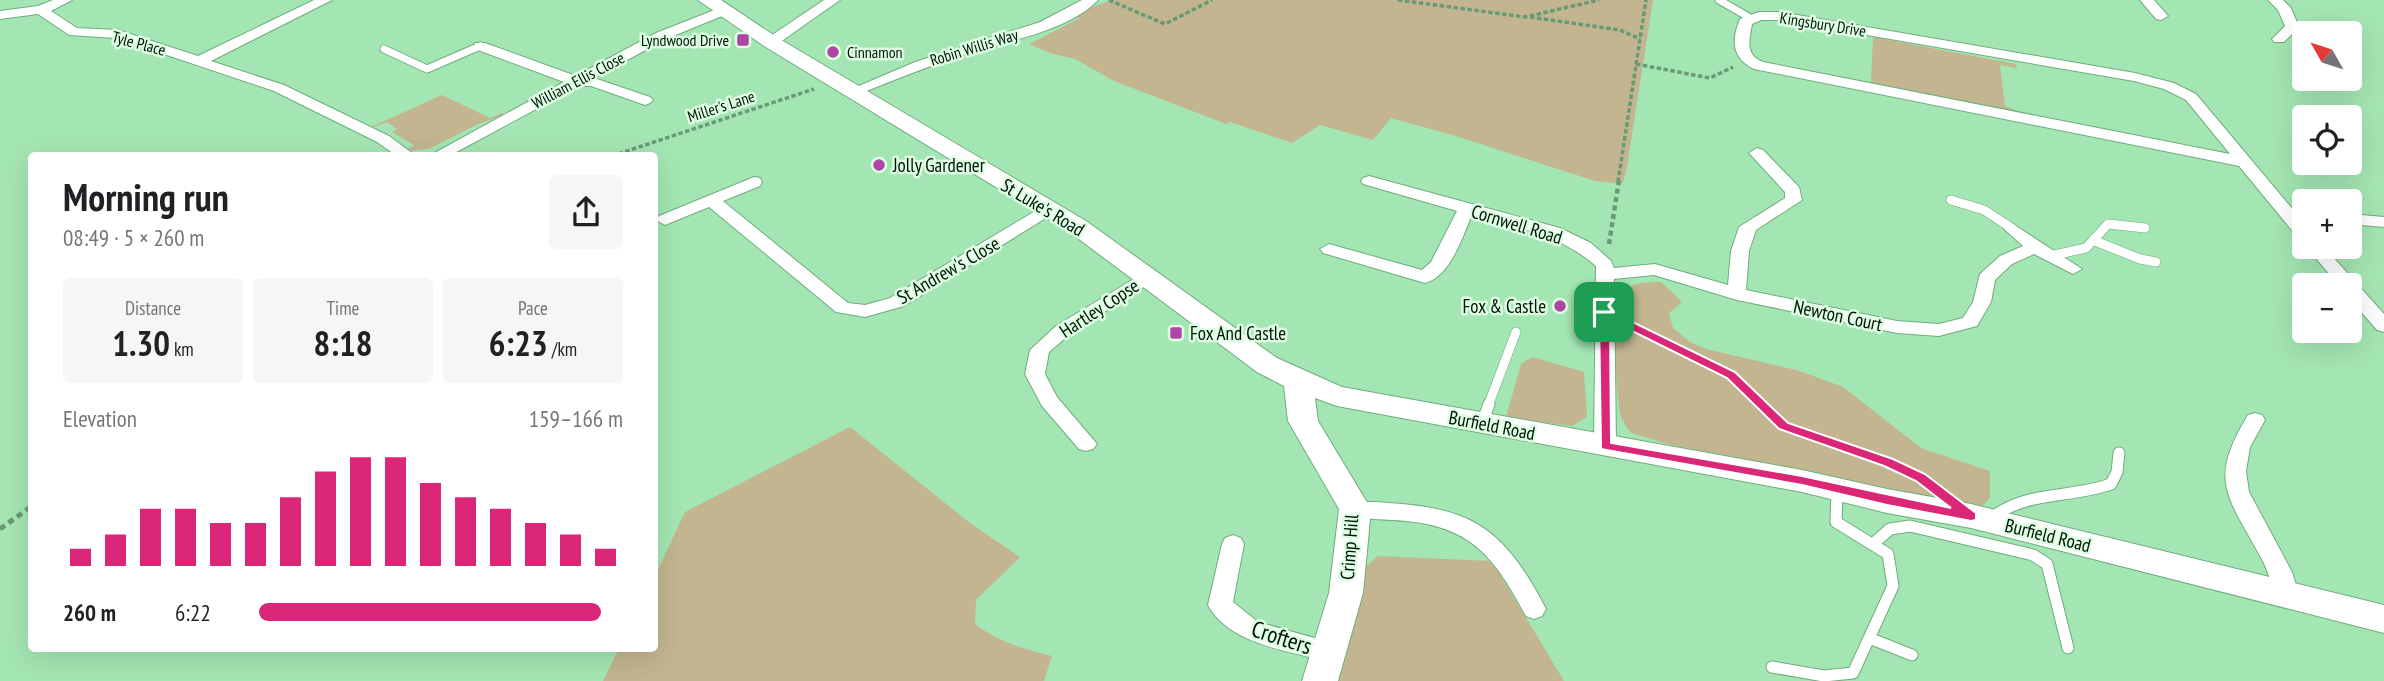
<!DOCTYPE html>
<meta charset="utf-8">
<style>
:root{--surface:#fff;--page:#f6f6f6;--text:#202124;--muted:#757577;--accent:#db2777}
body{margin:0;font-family:"PT Sans Narrow",sans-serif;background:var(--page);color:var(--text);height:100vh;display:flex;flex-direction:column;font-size:26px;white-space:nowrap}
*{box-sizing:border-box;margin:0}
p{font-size:23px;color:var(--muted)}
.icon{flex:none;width:38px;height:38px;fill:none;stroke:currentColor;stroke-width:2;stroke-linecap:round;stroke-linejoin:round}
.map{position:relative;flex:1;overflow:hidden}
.side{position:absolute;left:28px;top:152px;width:630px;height:500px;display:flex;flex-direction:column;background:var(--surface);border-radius:7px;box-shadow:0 7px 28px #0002}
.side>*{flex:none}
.needle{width:46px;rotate:309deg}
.buttons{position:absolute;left:2292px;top:21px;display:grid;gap:14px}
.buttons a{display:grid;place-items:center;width:70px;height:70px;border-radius:7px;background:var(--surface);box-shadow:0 7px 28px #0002;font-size:35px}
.pin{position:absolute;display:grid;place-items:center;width:60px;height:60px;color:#fff;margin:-30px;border-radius:14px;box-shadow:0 4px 10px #0006}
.round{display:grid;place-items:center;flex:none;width:74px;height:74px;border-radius:7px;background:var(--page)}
.headline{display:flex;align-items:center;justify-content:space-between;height:119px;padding:0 35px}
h1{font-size:38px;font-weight:700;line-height:52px}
.metrics{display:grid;grid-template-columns:repeat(3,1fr);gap:10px;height:119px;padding:7px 35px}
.metrics div{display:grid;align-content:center;border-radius:7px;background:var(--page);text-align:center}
.metrics b{font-size:35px;font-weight:700}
.metrics small{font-size:19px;font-weight:400}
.metrics p{font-size:19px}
.chart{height:196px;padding:14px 35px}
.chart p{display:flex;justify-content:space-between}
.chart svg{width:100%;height:126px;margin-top:7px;stroke:var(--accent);stroke-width:6}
ul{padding:0 35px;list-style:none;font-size:23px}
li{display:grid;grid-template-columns:112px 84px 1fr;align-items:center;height:52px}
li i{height:18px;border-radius:9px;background:var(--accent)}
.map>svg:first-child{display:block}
.green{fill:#c2b590}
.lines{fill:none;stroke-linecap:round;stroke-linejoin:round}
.lane-far2-casing{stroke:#6dad7d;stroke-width:9}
.lane-far1-casing{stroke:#6dad7d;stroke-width:10}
.lane-casing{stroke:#6dad7d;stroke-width:13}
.street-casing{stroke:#6dad7d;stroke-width:2}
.secondary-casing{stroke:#6dad7d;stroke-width:2}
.path-far2{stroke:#699a74;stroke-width:3.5;stroke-dasharray:4.5 2.5;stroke-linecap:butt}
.path-far1{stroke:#699a74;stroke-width:4.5;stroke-dasharray:5 3.5;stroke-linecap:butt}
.path{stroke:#699a74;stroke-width:5;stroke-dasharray:6 4.5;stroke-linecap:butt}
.lane-far2{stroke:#fff;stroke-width:7}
.lane-far1{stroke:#fff;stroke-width:9}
.lane{stroke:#fff;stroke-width:11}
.street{fill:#fff;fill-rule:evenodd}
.secondary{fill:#fff;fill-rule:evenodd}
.route{fill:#db2777;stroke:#fff;stroke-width:2;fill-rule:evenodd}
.poi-dot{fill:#af45a6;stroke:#defee4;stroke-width:2.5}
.labels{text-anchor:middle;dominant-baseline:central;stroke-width:5;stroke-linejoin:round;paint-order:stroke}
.far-street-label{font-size:16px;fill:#001203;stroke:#defee4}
.far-poi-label{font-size:16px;fill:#001203;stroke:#defee4;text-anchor:end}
.poi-label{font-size:19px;fill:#001203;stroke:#defee4;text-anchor:start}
.street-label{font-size:19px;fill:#001203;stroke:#defee4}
.near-street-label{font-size:23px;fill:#001203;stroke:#defee4}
</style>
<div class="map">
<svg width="2384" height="681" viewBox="0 0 2384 681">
<rect width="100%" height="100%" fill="#a4e6b3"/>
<!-- green -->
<path class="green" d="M1112,0H1653L1626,173L1622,184L1595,181L1456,136L1391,118L1373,140L1320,125L1292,143L1230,122L1226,124L1114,81L1075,59L1050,53L1029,44L1080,18L1072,14Z
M1873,37L2016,64L2017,68L2000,65L2005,106L2022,113L2014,114L1871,83Z
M442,95L490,118L502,113L505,115L478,124L429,149L408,151L406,150L414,145L392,132L397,129L387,122L362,131Z
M1661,282L1682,302L1669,313L1673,328L1690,342L1706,349L1800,371L1843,387L1921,448L1990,471V498L1977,511L1811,472L1671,445L1631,433C1628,429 1624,424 1622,419C1615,403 1613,311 1621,295C1627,282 1649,282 1661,282Z
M1532,357L1584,372L1587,417L1572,426L1506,417L1521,364Z
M850,427L970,523L1020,557L976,600L975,624C999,642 1023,649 1052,656L1044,681H603L619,649H654L655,576L685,512Z
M1378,556L1492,561L1564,681H1334L1364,568Z"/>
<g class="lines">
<defs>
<path id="lane-far2" d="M1719,0L1752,19
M384,49L427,69L480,46"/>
<path id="lane-far1" d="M1951,200L1984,210L2013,229
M2095,241L2140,259L2156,262
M2050,256L2086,248L2108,224L2145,228
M1488,406L1516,332"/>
<path id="lane" d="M1482,423L1489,404
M1989,520C2024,490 2069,499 2111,484L2117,472L2119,453
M1874,543L1890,529L1910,526L2033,555L2047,564L2068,648
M1869,638L1912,655
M1772,667L1824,676L1853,673L1893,586L1888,554L1836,522L1837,489"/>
<path id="street" d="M53,0H72L51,11L77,28L118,30L198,56L314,0H332L211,61L284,85L389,136L416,156H397L377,142L274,91L116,38L69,35L38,14L0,19V11L38,6Z
M824,0H840L776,45H766V39Z
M1082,0H1098C1069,31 1004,42 965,54C929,66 894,80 859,94H849L847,91L915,62L1040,22Z
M2140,0H2154L2168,16L2161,20L2156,19Z
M2268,0H2283L2291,8L2299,27L2284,42H2274L2272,39L2285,26L2278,10Z
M722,7L727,8V14L666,39L594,78L650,97L653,100L650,103L645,105L591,86H579L449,156H429L564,82L475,49V43H485L576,76L656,33Z
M1759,12H1780L2135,73L2174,83L2196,94L2305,224V240L2299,239L2239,166L1754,69C1732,59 1731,40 1740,19ZM1761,20H1780L2134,81L2164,89L2186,100L2230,154L1763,62C1745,54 1749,42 1752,24Z
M1757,148L1763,150L1799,187L1802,200L1756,230L1749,251L1746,290L1897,321L1939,324L1963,318L1973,302L1980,274L2000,256L2023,246L2004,229L2013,224L2082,269L2073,274L2034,254L2012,264L1995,280L1991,302L1977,326L1939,336L1897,333L1737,300L1654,275L1614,279L1616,446L1612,451L1605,453L1598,451L1594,446L1596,266C1561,235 1517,227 1472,215C1462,237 1451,276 1425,283L1323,253L1320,249L1329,244L1422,270L1431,262L1457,211L1363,184L1361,181L1363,178L1369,176L1560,228L1591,243L1611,261L1614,268L1655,264L1728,285L1731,251L1739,227L1785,198V192L1749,153Z
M754,177L760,178L762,182L760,186L723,201L848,303L865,305L890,298L1042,207H1054L1057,211L904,306L865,317L836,312L709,207L665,225L656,220L659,216Z
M2350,214L2384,217V227L2350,224Z
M2306,247H2324L2384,314V332L2377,330L2350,299V285H2339Z
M1147,271L1156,277L1153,281L1070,334L1049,352L1045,374L1057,397L1097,444L1093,449L1086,451L1079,449L1042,406L1025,374L1030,350L1056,326Z
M2255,413L2262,415L2265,420L2250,447L2246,471L2249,492L2292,572L2299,595L2295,602L2287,604L2279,602C2271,587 2269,570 2260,556C2227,495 2208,481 2248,415Z
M1355,501C1459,506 1496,512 1546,609L1542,616L1534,619L1526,616C1496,560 1473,527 1406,521C1387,519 1366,520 1347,515L1344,509L1347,503Z
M1233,535L1241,538L1244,544L1233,602L1258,622L1339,645L1342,652L1339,659L1330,662C1291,651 1229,645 1208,605L1222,544L1225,538Z"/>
<path id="secondary" d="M698,0H721L778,38L1086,221L1277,358L1342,387L1802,470L1887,489L1971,504L2384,605V633L1971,528L1887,513L1802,492L1337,406L1315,398L1318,421L1371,509L1363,593L1338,681H1302L1329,593L1339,509L1288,421L1284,386L1257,372L1068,231L764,46Z"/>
</defs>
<!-- lane-far2 casing -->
<use href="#lane-far2" class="lane-far2-casing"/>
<!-- lane-far1 casing -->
<use href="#lane-far1" class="lane-far1-casing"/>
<!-- lane casing -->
<use href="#lane" class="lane-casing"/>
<!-- street casing -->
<use href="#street" class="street-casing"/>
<!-- secondary casing -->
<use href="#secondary" class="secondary-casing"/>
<!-- path-far2 -->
<path class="path-far2" d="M1109,0L1165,24L1212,0
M1398,0L1525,17L1599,0
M1530,17L1620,30L1640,39
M1636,64L1710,78L1733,67
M612,156L814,89
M1618,182L1646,0"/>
<!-- path-far1 -->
<path class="path-far1" d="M1609,244L1619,180
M1626,325L1731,375L1762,406"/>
<!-- path -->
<path class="path" d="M1761,404L1783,426L1889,462L1930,485
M0,529L32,506"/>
<!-- lane-far2 -->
<use href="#lane-far2" class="lane-far2"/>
<!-- lane-far1 -->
<use href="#lane-far1" class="lane-far1"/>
<!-- lane -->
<use href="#lane" class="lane"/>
<!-- street -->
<use href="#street" class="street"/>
<!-- secondary -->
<use href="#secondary" class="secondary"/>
</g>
<!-- route -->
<path class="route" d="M1604,308L1735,372L1788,423L1893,459L1925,474L1976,513V520L1971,521L1887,505L1802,485L1601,449L1599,312ZM1610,320L1727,378L1779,429L1884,466L1916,481L1951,508L1802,476L1611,443Z"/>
<!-- markers -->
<g class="poi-dot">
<rect x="736" y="33" width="14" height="14" rx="3.5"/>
<circle cx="833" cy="52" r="7"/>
<circle cx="879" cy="165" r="7"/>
<circle cx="1560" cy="306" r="7"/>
<rect x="1169" y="326" width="14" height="14" rx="3.5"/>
</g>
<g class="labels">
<!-- far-street labels -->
<g class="far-street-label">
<text transform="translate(1823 24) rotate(9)">Kingsbury Drive</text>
<text transform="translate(139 43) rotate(15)">Tyle Place</text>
<text transform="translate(974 47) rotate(-17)">Robin Willis Way</text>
<text transform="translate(578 80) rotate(-28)">William Ellis Close</text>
<text transform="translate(721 106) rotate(-18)">Miller's Lane</text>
</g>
<!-- far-poi labels -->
<g class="far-poi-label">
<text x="729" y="40">Lyndwood Drive</text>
<text x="847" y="52" text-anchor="start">Cinnamon</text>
</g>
<!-- poi labels -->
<g class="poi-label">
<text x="893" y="165">Jolly Gardener</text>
<text x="1546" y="306" text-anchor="end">Fox &amp; Castle</text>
<text x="1190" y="333">Fox And Castle</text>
</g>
<!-- street labels -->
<g class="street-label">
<text transform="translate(1043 207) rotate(31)">St Luke's Road</text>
<text transform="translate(1517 224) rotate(17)">Cornwell Road</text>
<text transform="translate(948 270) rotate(-30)">St Andrew's Close</text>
<text transform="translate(1099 308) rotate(-33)">Hartley Copse</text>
<text transform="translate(1838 315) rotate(12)">Newton Court</text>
<text transform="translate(1492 425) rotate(11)">Burfield Road</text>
<text transform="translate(2048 535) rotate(14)">Burfield Road</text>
<text transform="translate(1349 547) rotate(-86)">Crimp Hill</text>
</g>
<!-- near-street labels -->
<g class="near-street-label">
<text transform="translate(1282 637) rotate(18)">Crofters</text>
</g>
</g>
</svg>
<div class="buttons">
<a><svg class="needle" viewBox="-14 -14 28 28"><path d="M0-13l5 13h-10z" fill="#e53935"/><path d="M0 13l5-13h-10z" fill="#757577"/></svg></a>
<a><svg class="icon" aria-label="locate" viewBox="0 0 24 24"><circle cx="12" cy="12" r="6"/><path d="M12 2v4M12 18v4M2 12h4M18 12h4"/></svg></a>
<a>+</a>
<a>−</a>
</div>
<div class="pin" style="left:1604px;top:312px;background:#1e9e55"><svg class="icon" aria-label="arrive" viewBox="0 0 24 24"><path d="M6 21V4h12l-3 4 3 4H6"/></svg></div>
<section class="side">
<div class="headline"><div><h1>Morning run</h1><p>08:49 · 5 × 260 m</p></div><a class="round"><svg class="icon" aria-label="share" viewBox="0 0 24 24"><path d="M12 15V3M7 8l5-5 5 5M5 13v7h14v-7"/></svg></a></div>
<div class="metrics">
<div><p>Distance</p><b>1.30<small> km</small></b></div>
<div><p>Time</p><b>8:18</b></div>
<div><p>Pace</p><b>6:23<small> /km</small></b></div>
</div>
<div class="chart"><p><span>Elevation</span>159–166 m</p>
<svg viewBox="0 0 160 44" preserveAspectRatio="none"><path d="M5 44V38M15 44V33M25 44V24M35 44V24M45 44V29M55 44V29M65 44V20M75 44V11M85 44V6M95 44V6M105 44V15M115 44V20M125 44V24M135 44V29M145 44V33M155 44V38"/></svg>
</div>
<ul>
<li><b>260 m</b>6:22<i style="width:94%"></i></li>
</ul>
</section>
</div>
